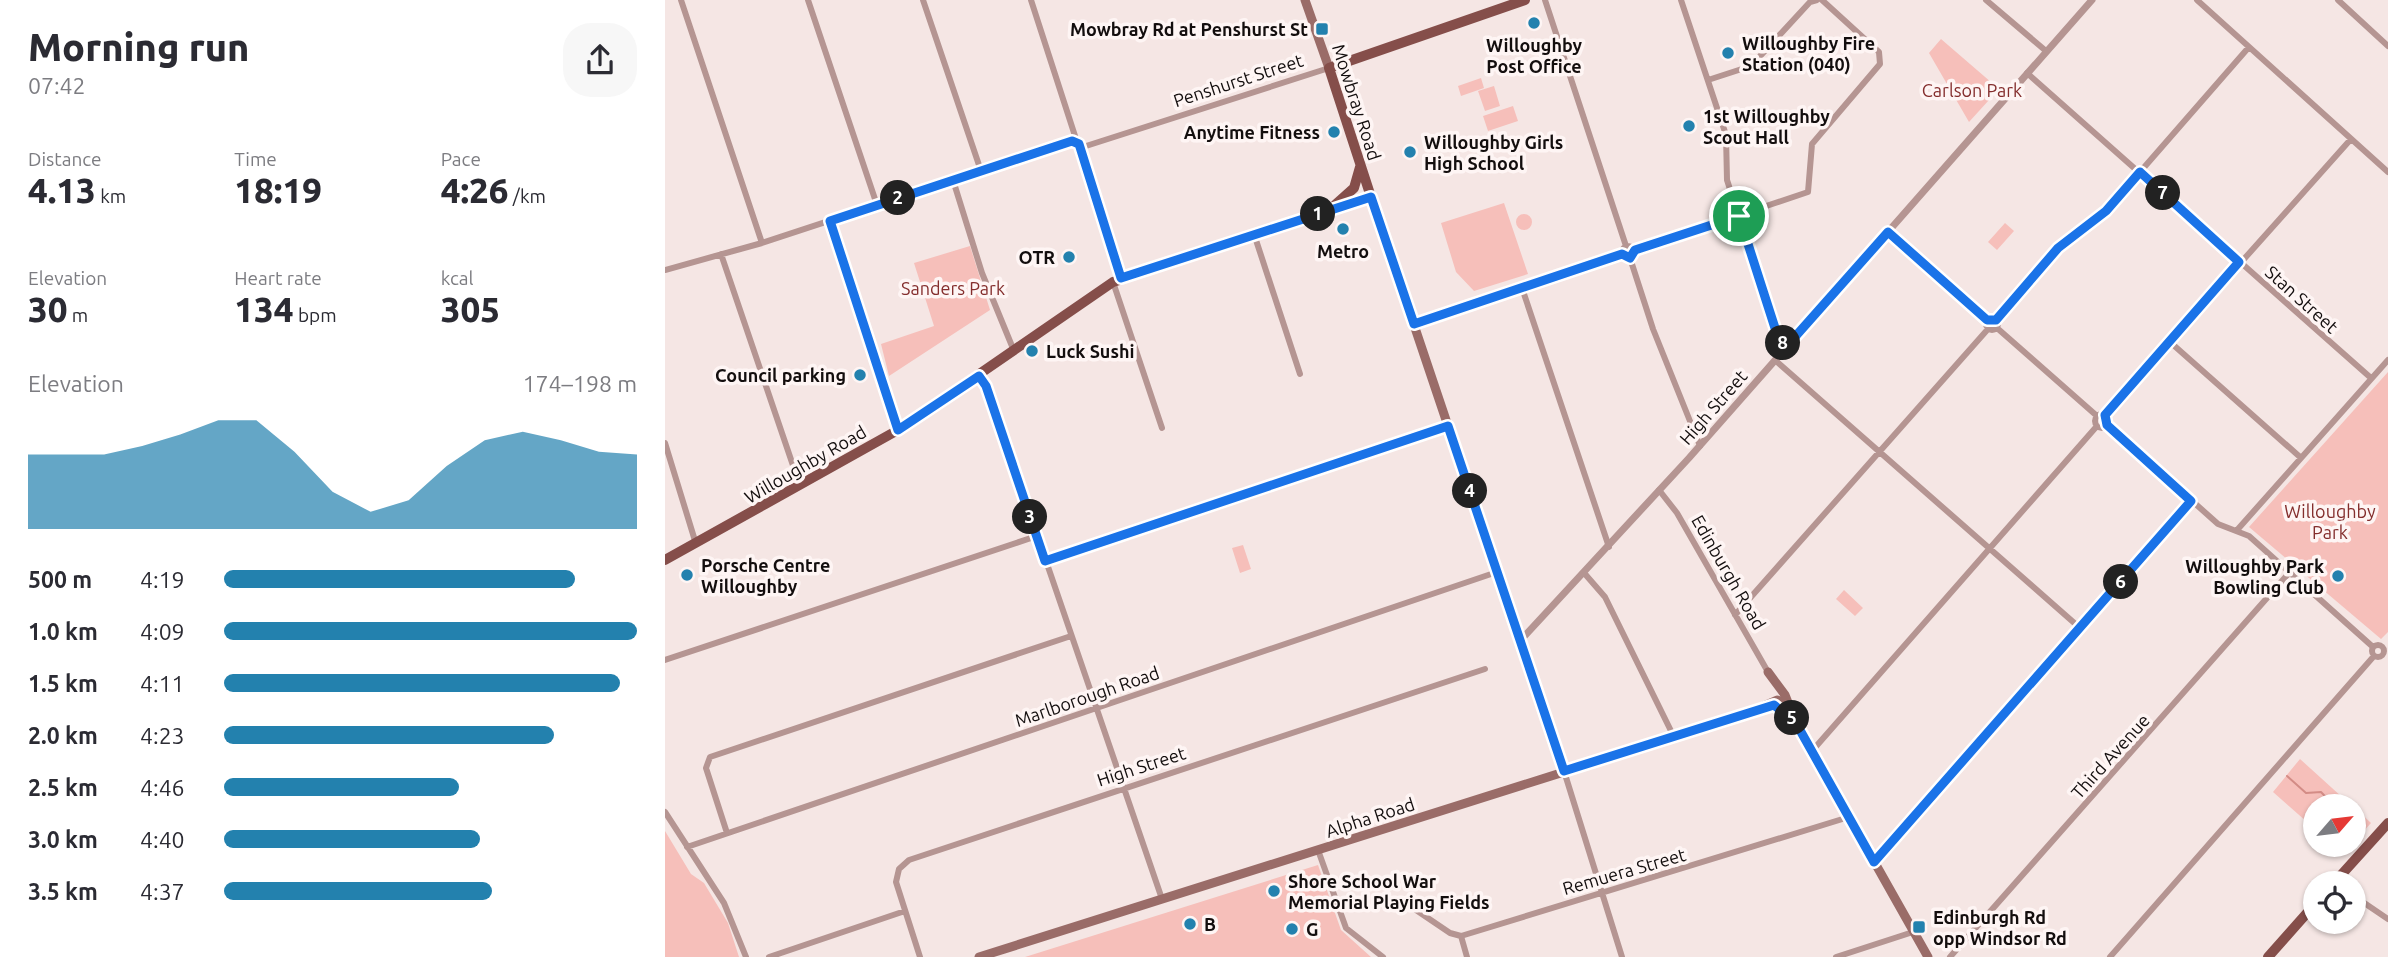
<!DOCTYPE html>
<meta charset="utf-8">
<style>
:root{--surface:#fff;--page:#f7f7f7;--text:#2b2b33;--muted:#7c7c81;--accent:#2381ae}
body{margin:0;font-family:Ubuntu,sans-serif;background:var(--page);color:var(--text);height:100vh;display:flex;flex-direction:column;font-size:26px;white-space:nowrap}
*{box-sizing:border-box;margin:0}
p{font-size:23px;color:var(--muted)}
.icon{flex:none;width:38px;height:38px;fill:none;stroke:currentColor;stroke-width:2;stroke-linecap:round;stroke-linejoin:round}
.map{position:relative;flex:1;overflow:hidden}
.side{display:flex;flex-direction:column;background:var(--surface);width:665px}
.side>*{flex:none}
.needle{width:46px;rotate:62deg}
.tools{position:absolute;left:1638px;top:794px;display:grid;gap:14px}
.tools a{display:grid;place-items:center;width:63px;height:63px;border-radius:50%;background:var(--surface);box-shadow:0 2px 5px #0004;font-size:35px}
.pin{position:absolute;display:grid;place-items:center;width:60px;height:60px;color:#fff;margin:-30px;border:4px solid #fff;border-radius:50%;box-shadow:0 2px 7px #0007}
.km{position:absolute;width:35px;height:35px;margin:-18px;border-radius:50%;background:#222;color:#fff;font-size:19px;line-height:35px;text-align:center}
.round{display:grid;place-items:center;flex:none;width:74px;height:74px;border-radius:28px;background:var(--page)}
.headline{display:flex;align-items:center;justify-content:space-between;height:119px;padding:0 28px}
h1{font-size:38px;font-weight:800;line-height:52px}
.stats{display:grid;grid-template-columns:repeat(3,1fr);gap:10px;height:119px;padding:7px 28px}
.stats div{display:grid;align-content:center}
.stats b{font-size:35px;font-weight:800}
.stats small{font-size:19px;font-weight:400}
.stats p{font-size:19px}
.chart{height:196px;padding:14px 28px}
.chart p{display:flex;justify-content:space-between}
.chart svg{width:100%;height:126px;margin-top:7px;fill:var(--accent);opacity:.7}
ul{padding:0 28px;list-style:none;font-size:23px}
li{display:grid;grid-template-columns:112px 84px 1fr;align-items:center;height:52px}
li i{height:18px;border-radius:9px;background:var(--accent)}
main{display:flex;flex:1;min-height:0}
.map>svg:first-child{display:block}
.green{fill:#f6bfba}
.lines{fill:none;stroke-linecap:round;stroke-linejoin:round}
.stream{stroke:#d38c86;stroke-width:2}
.minor{stroke:#b59592;stroke-width:6}
.tertiary{stroke:#b59592;stroke-width:7}
.secondary{stroke:#9a6c68;stroke-width:9}
.primary{stroke:#854e4a;stroke-width:10}
.route-casing{stroke:#fff;stroke-width:14}
.route{stroke:#1a73e8;stroke-width:9}
.poi-dot{fill:#2381ae;stroke:#fef5f4;stroke-width:2.5}
.labels{text-anchor:middle;dominant-baseline:central;stroke-width:7;stroke-linejoin:round;paint-order:stroke}
.poi-label{font-size:18px;font-weight:bold;fill:#130e0e;stroke:#fef5f4;text-anchor:start}
.street-label{font-size:18px;fill:#130e0e;stroke:#fef5f4}
.park-label{font-size:18px;fill:#842e2d;stroke:#fef5f4}
</style>
<main>
<section class="side">
<div class="headline"><div><h1>Morning run</h1><p>07:42</p></div><a class="round"><svg class="icon" aria-label="share" viewBox="0 0 24 24"><path d="M12 15V3M7 8l5-5 5 5M5 13v7h14v-7"/></svg></a></div>
<div class="stats">
<div><p>Distance</p><b>4.13<small> km</small></b></div>
<div><p>Time</p><b>18:19</b></div>
<div><p>Pace</p><b>4:26<small> /km</small></b></div>
</div>
<div class="stats">
<div><p>Elevation</p><b>30<small> m</small></b></div>
<div><p>Heart rate</p><b>134<small> bpm</small></b></div>
<div><p>kcal</p><b>305</b></div>
</div>
<div class="chart"><p><span>Elevation</span>174–198 m</p>
<svg viewBox="0 0 160 44" preserveAspectRatio="none"><path d="M0 44V18L10 18L20 18L30 15L40 11L50 6L60 6L70 17L80 31L90 38L100 34L110 22L120 13L130 10L140 13L150 17L160 18V44z"/></svg>
</div>
<ul>
<li><b>500 m</b>4:19<i style="width:85%"></i></li>
<li><b>1.0 km</b>4:09<i style="width:100%"></i></li>
<li><b>1.5 km</b>4:11<i style="width:96%"></i></li>
<li><b>2.0 km</b>4:23<i style="width:80%"></i></li>
<li><b>2.5 km</b>4:46<i style="width:57%"></i></li>
<li><b>3.0 km</b>4:40<i style="width:62%"></i></li>
<li><b>3.5 km</b>4:37<i style="width:65%"></i></li>
</ul>
</section>
<div class="map">
<svg width="1723" height="957" viewBox="0 0 1723 957">
<rect width="100%" height="100%" fill="#f5e6e4"/>
<!-- green -->
<path class="green" d="M1276,39L1334,89L1304,122L1264,53Z
M816,78L819,88L796,96L793,86Z
M829,86L835,106L820,111L813,91Z
M848,106L853,121L823,131L818,116Z
M839,203L863,274L809,291L791,272L776,223Z
M851 222a8 8 0 1 1 16 0a8 8 0 1 1-16 0Z
M1340,223L1349,231L1332,250L1323,242Z
M305,246L325,310L224,376L216,344L269,326L249,263Z
M1723,372V632L1716,639L1584,527Z
M578,545L586,569L575,573L567,548Z
M1179,590L1198,608L1190,616L1171,599Z
M1635,759L1688,807H1650V829L1608,792Z
M1689,807L1706,823L1689,842Z
M0,831L26,874L39,883L63,923L74,957H0Z
M653,865L676,930L706,957H360Z"/>
<g class="lines">
<!-- stream -->
<path class="stream" d="M1622,776L1641,793L1656,792L1670,807
M1689,829L1691,832"/>
<!-- minor -->
<path class="minor" d="M16,0L97,243
M143,0L212,205
M258,0L316,171
M366,0L456,278
M880,0L961,246
M1016,0L1061,135L1062,180L1110,328L1121,347
M1321,0L1381,51
M1532,0L1723,172
M1673,0L1723,46
M1362,73L1706,378
M1043,80L1086,66L1145,2L1152,0
M288,180L317,273L349,351
M165,221L233,430
M1223,232L1322,320
M589,234L635,374
M957 252a6 6 0 1 1 12 0a6 6 0 1 1-12 0Z
M970,250L1143,192L1147,144L1215,64L1214,52L1157,0
M56,254L135,486
M965,258L988,329L1035,446
M0,270L97,243L407,141L421,146L664,68
M448,282L497,428
M857,288L944,547
M1321 324a6 6 0 1 1 12 0a6 6 0 1 1-12 0Z
M1331,320L1393,248L1441,211L1584,47
M749,324L957,254
M1332,328L1432,416
M1505,342L1635,457
M1110,360L1415,628
M314,376L321,386L497,899
M1430 421a7 7 0 1 1 14 0a7 7 0 1 1-14 0Z
M1440,415L1686,139
M1442,425L1553,524L1584,536L1708,647
M0,443L31,544
M994,490L1012,513L1103,672
M1573,529L1723,360
M380,560L783,426
M920,574L940,597L1009,737
M1070,615L1323,329
M1707 651a6 6 0 1 1 12 0a6 6 0 1 1-12 0Z
M0,660L372,536
M1147,751L1432,426
M899,771L957,957
M0,812L59,903L81,957
M62,833L41,768L45,757L406,636
M22,847L832,572
M653,850L681,928L718,957
M1209,862L1526,501
M1689,896L1723,919
M748,908L785,933L796,936L1184,817
M796,936L802,957
M104,957L240,911
M255,957L231,882L234,869L244,860L820,669
M1171,957L1248,932
M1285,957L1624,573
M1445,957L1709,656"/>
<!-- tertiary -->
<path class="tertiary" d="M855,641L1024,458L1427,0"/>
<!-- secondary -->
<path class="secondary" d="M640,0L664,68
M706,197L899,771
M1103,672L1120,695L1131,723L1263,957
M1104,704L1115,708L1131,722
M314,957L1076,716L1112,700L1126,706"/>
<!-- primary -->
<path class="primary" d="M670,205L689,188L695,167
M0,560L233,430L448,282L706,197L664,68L860,0
M1668,884L1723,823
M1603,957L1650,904"/>
</g>
<g class="lines">
<defs>
<path id="route" d="M407,141L414,144L456,278L706,197L749,324L957,254L965,258L970,250L1074,216L1110,328L1121,347L1223,232L1322,320H1331L1393,248L1441,211L1475,172L1574,262L1440,415L1442,425L1526,501L1209,862L1131,723L1109,705L899,771L783,426L380,561L321,386L314,376L233,430L165,221Z"/>
</defs>
<!-- route casing -->
<use href="#route" class="route-casing"/>
<!-- route -->
<use href="#route" class="route"/>
</g>
<!-- markers -->
<g class="poi-dot">
<circle cx="869" cy="23" r="7"/>
<rect x="650" y="22" width="14" height="14" rx="3.5"/>
<circle cx="1063" cy="53" r="7"/>
<circle cx="1024" cy="126" r="7"/>
<circle cx="669" cy="132" r="7"/>
<circle cx="745" cy="152" r="7"/>
<circle cx="678" cy="229" r="7"/>
<circle cx="404" cy="257" r="7"/>
<circle cx="367" cy="351" r="7"/>
<circle cx="195" cy="375" r="7"/>
<circle cx="22" cy="575" r="7"/>
<circle cx="1673" cy="576" r="7"/>
<circle cx="609" cy="891" r="7"/>
<circle cx="525" cy="924" r="7"/>
<rect x="1247" y="920" width="14" height="14" rx="3.5"/>
<circle cx="627" cy="929" r="7"/>
</g>
<g class="labels">
<!-- poi labels -->
<g class="poi-label">
<text x="643" y="29" text-anchor="end">Mowbray Rd at Penshurst St</text>
<text x="1077" y="43">Willoughby Fire<tspan x="1077" dy="21">Station (040)</tspan></text>
<text x="869" y="45" text-anchor="middle">Willoughby<tspan x="869" dy="21">Post Office</tspan></text>
<text x="1038" y="116">1st Willoughby<tspan x="1038" dy="21">Scout Hall</tspan></text>
<text x="655" y="132" text-anchor="end">Anytime Fitness</text>
<text x="759" y="142">Willoughby Girls<tspan x="759" dy="21">High School</tspan></text>
<text x="678" y="251" text-anchor="middle">Metro</text>
<text x="390" y="257" text-anchor="end">OTR</text>
<text x="381" y="351">Luck Sushi</text>
<text x="181" y="375" text-anchor="end">Council parking</text>
<text x="36" y="565">Porsche Centre<tspan x="36" dy="21">Willoughby</tspan></text>
<text x="1659" y="566" text-anchor="end">Willoughby Park<tspan x="1659" dy="21">Bowling Club</tspan></text>
<text x="623" y="881">Shore School War<tspan x="623" dy="21">Memorial Playing Fields</tspan></text>
<text x="1268" y="917">Edinburgh Rd<tspan x="1268" dy="21">opp Windsor Rd</tspan></text>
<text x="539" y="924">B</text>
<text x="641" y="929">G</text>
</g>
<!-- street labels -->
<g class="street-label">
<text transform="translate(573 80) rotate(-18)">Penshurst Street</text>
<text transform="translate(692 102) rotate(72)">Mowbray Road</text>
<text transform="translate(1637 299) rotate(42)">Stan Street</text>
<text transform="translate(1048 407) rotate(-49)">High Street</text>
<text transform="translate(140 464) rotate(-30)">Willoughby Road</text>
<text transform="translate(1064 572) rotate(60)">Edinburgh Road</text>
<text transform="translate(422 696) rotate(-19)">Marlborough Road</text>
<text transform="translate(1445 756) rotate(-48)">Third Avenue</text>
<text transform="translate(476 766) rotate(-18)">High Street</text>
<text transform="translate(705 817) rotate(-18)">Alpha Road</text>
<text transform="translate(959 871) rotate(-16)">Remuera Street</text>
</g>
<!-- park labels -->
<g class="park-label">
<text x="1307" y="90">Carlson Park</text>
<text x="288" y="288">Sanders Park</text>
<text x="1665" y="511">Willoughby<tspan x="1665" dy="21">Park</tspan></text>
</g>
</g>
</svg>
<div class="tools">
<a><svg class="needle" viewBox="-14 -14 28 28"><path d="M0-13l5 13h-10z" fill="#e53935"/><path d="M0 13l5-13h-10z" fill="#7c7c81"/></svg></a>
<a><svg class="icon" aria-label="locate" viewBox="0 0 24 24"><circle cx="12" cy="12" r="6"/><path d="M12 2v4M12 18v4M2 12h4M18 12h4"/></svg></a>
</div>
<div class="pin" style="left:1074px;top:216px;background:#1e9e55"><svg class="icon" aria-label="arrive" viewBox="0 0 24 24"><path d="M6 21V4h12l-3 4 3 4H6"/></svg></div>
<b class="km" style="left:653px;top:214px">1</b>
<b class="km" style="left:233px;top:198px">2</b>
<b class="km" style="left:365px;top:517px">3</b>
<b class="km" style="left:805px;top:491px">4</b>
<b class="km" style="left:1127px;top:718px">5</b>
<b class="km" style="left:1456px;top:582px">6</b>
<b class="km" style="left:1498px;top:193px">7</b>
<b class="km" style="left:1118px;top:343px">8</b>
</div>
</main>
